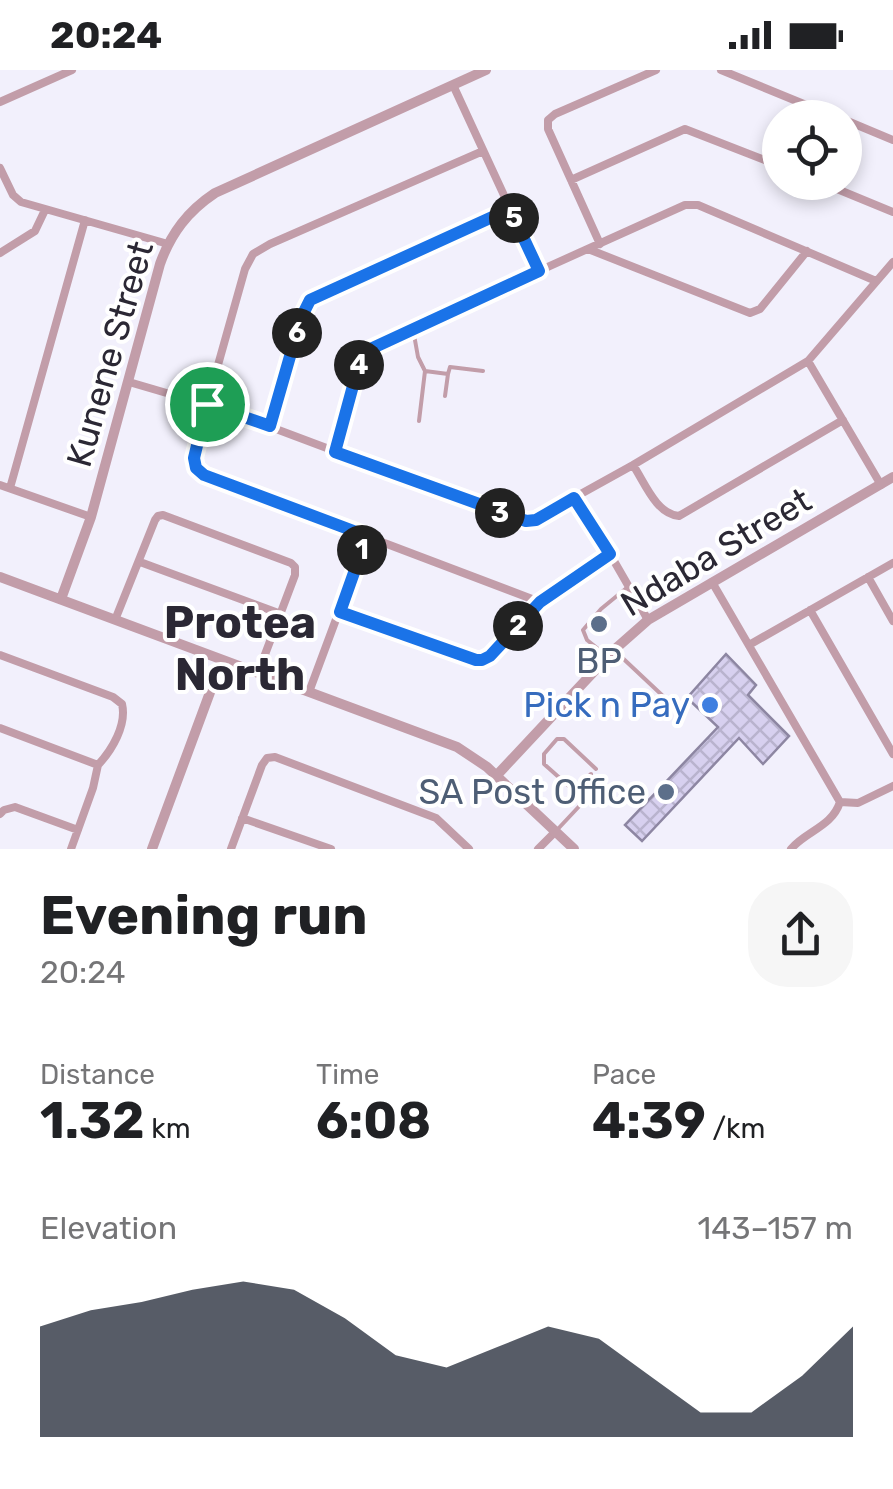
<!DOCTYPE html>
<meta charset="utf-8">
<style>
:root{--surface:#fff;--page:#f6f6f6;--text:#202124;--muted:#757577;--accent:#111827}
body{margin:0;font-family:Rubik,sans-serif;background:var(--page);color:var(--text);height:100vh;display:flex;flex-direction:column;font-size:38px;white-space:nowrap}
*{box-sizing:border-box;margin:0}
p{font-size:32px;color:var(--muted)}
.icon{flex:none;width:55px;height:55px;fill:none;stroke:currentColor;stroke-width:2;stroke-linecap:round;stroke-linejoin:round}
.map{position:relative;height:779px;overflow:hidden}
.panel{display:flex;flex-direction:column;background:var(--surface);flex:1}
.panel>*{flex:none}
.fabs{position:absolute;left:762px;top:30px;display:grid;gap:20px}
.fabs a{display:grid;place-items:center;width:100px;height:100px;border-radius:50%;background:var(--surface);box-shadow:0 5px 15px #0003;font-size:50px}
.pin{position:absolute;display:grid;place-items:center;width:85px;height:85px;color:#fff;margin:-42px;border:5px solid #fff;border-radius:50%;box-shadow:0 2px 10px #0007}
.km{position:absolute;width:50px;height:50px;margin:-25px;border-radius:50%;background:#222;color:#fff;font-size:28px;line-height:50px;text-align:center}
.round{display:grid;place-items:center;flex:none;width:105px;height:105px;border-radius:40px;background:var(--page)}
.overview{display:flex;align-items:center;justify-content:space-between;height:170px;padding:0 40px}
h1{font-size:55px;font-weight:700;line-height:75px}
.figures{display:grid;grid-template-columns:repeat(3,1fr);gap:15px;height:170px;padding:10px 40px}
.figures div{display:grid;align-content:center}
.figures b{font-size:50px;font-weight:700}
.figures small{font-size:28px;font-weight:400}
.figures p{font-size:28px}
.chart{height:280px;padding:20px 40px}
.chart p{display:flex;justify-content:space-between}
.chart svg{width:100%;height:180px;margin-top:10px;fill:var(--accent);opacity:.7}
.status{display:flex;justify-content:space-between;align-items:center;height:70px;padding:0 50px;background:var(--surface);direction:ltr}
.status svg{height:28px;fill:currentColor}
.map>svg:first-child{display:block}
.building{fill:url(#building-cross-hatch);stroke:#8d86a2;stroke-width:2.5}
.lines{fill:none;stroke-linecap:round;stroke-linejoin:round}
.service{stroke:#c29da9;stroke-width:4}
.minor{stroke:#c29da9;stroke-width:8}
.tertiary{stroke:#c29da9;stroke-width:10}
.route-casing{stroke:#fff;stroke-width:20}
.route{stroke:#1a73e8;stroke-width:12}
.service-dot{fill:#5c6f8a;stroke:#fff;stroke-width:4}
.shop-dot{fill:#3f7fe0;stroke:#fff;stroke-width:4}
.labels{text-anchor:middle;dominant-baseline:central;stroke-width:8;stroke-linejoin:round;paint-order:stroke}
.street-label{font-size:35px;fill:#2b2834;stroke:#fff}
.service-label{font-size:35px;fill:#4e5e75;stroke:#fff}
.shop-label{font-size:35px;fill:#366cbe;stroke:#fff;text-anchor:end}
.district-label{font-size:45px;font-weight:bold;fill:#2b2834;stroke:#fff}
</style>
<div class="status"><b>20:24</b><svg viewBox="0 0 49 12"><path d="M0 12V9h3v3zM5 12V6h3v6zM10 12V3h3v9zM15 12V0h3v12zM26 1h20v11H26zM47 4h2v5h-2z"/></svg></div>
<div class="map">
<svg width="893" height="779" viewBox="0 0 893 779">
<defs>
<pattern id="building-cross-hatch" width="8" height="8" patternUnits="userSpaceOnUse" patternTransform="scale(2.5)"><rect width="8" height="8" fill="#d7d0ef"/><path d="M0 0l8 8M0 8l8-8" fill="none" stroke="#b9b3ce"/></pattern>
</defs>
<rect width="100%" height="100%" fill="#f2f0fc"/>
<!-- building -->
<path class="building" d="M726,584L756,615L748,625L789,666L763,694L739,668L642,771L625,755L718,657L687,628Z"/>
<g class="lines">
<!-- service -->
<path class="service" d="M413,259L418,287L425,301L419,351
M425,301L448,304L445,326
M448,304L450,297L483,301
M614,580L680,642
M607,586L587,570L583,560L601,539L629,516
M591,704L577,718H571L544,694V684L557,669H564L596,699
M556,761L601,713"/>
<!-- minor -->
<path class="minor" d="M721,0L838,48
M453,15L539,201
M0,32L72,0
M845,50L893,70
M483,81L270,174L253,184L245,199L207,334L194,392L197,399L205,405L540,532
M0,98L13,125L21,132L168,174
M571,110L685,59L780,96
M820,112L893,142
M600,174L548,59V50L555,44L656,0
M588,179L750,243L760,239L807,181
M0,183L35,161L45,140
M808,291L881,415
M129,312L228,341L513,448L532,451L633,395L808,291L893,192
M270,356L301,248L310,230L510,139
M335,381L360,290L368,278L685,135H698L876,211
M633,395C645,413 656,444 679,446L843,350
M0,415L91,447
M10,418L85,150
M574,428L610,484L648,550
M140,492L281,544
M868,507L893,551
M712,512L840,732L858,733L893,716
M810,540L893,684
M340,542L469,589L482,590L493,583L540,532L610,484
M115,550L155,450L158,446L163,445L291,493L295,497V505L258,603
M749,575L893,493
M0,585L113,627L122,634C127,655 112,680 98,695
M309,622L367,466
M0,658L98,695
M0,744L4,740L15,737L78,760
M242,748L331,779
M71,779L93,718L98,695
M231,779L262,695L267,688L275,687L436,748L469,779
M538,779L556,761
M791,779C806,761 832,757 840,732"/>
<!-- tertiary -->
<path class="tertiary" d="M0,507L457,677L487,697L574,779
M61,529L91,447L160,194C171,163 188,141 215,123L486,0
M497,705L614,580L648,550L893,407
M152,779L222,590"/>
</g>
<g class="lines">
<defs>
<path id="route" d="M510,139L539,201L364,282L360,290L335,382L526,451L536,450L574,428L610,484L540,532L490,586L482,590H476L340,542L367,466L204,405L196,398L194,388L207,334L270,356L301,248L310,230Z"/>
</defs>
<!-- route casing -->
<use href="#route" class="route-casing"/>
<!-- route -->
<use href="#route" class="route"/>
</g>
<!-- markers -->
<g class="service-dot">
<circle cx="599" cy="554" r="10"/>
<circle cx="666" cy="722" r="10"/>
</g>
<circle class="shop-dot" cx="710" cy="635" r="10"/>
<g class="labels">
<!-- street labels -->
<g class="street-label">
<text transform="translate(110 284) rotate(-74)">Kunene Street</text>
<text transform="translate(716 482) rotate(-31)">Ndaba Street</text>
</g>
<!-- service labels -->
<g class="service-label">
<text x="599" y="591">BP</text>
<text x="646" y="722" text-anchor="end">SA Post Office</text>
</g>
<!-- shop labels -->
<g class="shop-label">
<text x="690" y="635">Pick n Pay</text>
</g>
<!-- district labels -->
<g class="district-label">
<text x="240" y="552">Protea<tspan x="240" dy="52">North</tspan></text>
</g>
</g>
</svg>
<div class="fabs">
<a><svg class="icon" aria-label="locate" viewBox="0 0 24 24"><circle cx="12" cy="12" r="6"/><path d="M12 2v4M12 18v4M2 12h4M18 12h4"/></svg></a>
</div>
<div class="pin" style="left:207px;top:334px;background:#1e9e55"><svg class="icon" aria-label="arrive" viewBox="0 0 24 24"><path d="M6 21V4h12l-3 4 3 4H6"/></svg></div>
<b class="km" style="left:362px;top:480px">1</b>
<b class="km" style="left:518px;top:556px">2</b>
<b class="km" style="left:500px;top:443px">3</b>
<b class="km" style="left:359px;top:295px">4</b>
<b class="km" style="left:514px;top:148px">5</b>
<b class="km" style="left:297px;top:263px">6</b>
</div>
<section class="panel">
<div class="overview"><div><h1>Evening run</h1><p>20:24</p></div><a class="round"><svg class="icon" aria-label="share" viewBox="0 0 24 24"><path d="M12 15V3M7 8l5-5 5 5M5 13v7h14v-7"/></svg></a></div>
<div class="figures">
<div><p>Distance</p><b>1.32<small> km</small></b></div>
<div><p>Time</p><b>6:08</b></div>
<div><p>Pace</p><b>4:39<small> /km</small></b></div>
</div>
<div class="chart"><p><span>Elevation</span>143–157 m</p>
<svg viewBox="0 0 160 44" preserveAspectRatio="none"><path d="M0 44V17L10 13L20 11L30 8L40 6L50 8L60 15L70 24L80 27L90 22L100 17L110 20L120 29L130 38L140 38L150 29L160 17V44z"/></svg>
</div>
</section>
